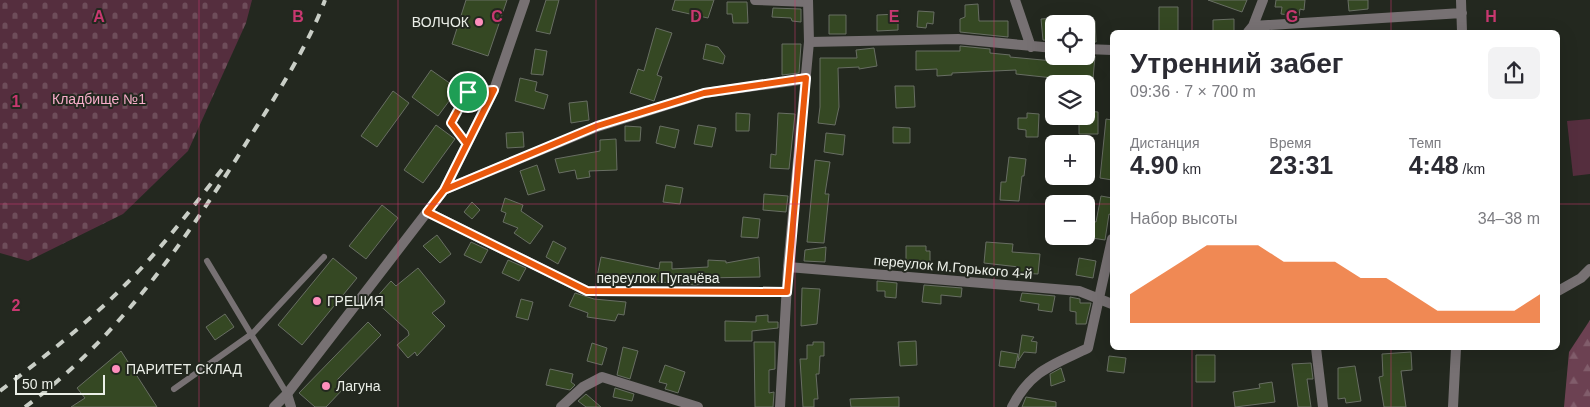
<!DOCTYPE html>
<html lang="ru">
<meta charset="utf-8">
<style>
:root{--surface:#fff;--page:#f2f2f3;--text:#2b2b33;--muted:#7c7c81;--accent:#ea580c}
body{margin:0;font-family:Arial,sans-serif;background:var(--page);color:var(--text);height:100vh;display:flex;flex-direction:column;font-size:19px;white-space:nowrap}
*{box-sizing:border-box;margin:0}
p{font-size:16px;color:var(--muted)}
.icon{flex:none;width:28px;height:28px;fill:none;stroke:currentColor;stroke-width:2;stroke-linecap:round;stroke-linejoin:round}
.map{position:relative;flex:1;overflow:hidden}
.details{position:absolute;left:1110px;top:30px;width:450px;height:320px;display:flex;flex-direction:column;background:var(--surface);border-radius:8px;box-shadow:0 5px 20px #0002}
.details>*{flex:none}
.tools{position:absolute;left:1045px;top:15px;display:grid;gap:10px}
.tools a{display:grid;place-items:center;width:50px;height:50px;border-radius:8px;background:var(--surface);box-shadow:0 5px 20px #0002;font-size:25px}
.scale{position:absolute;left:15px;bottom:12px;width:90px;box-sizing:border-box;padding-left:5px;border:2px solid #ebefe8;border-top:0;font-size:14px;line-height:18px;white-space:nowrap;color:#ebefe8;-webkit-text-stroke:4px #23281f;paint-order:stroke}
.pin{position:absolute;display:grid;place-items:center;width:42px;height:42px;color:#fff;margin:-21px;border:2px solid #fff;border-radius:50%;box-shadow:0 1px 5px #0007}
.round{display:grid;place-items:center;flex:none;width:52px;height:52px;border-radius:8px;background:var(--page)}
.summary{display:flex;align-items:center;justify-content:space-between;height:85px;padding:0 20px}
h1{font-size:28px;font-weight:800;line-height:38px}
.metrics{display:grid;grid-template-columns:repeat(3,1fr);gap:8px;height:85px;padding:5px 20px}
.metrics div{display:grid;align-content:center}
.metrics b{font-size:25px;font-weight:800}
.metrics small{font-size:14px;font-weight:400}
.metrics p{font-size:14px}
.chart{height:140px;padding:10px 20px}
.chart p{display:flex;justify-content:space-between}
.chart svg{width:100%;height:90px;margin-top:5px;fill:var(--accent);opacity:.7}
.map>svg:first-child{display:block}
.grass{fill:#552e3e}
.forest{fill:url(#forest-firs)}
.cemetery{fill:url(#cemetery-stones)}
.building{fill:#354823;stroke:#686e63}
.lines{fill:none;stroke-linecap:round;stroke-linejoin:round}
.service{stroke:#777173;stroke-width:6}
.minor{stroke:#777173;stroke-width:10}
.tertiary{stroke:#777173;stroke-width:10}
.rail{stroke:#c9cec6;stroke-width:4;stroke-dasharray:9 9;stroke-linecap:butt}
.route-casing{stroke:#fff;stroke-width:10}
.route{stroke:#ea580c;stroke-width:6}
.grid{fill:none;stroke:#c83870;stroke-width:1;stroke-opacity:0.55}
.poi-dot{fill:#fe8ebc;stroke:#23281f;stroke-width:2}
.labels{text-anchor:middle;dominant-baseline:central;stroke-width:4;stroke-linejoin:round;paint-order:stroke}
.poi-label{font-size:14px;fill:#ebefe8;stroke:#23281f;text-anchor:start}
.park-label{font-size:14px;fill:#f8aeca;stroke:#23281f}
.street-label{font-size:14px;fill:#ebefe8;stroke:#23281f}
.grid-label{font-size:16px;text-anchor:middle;font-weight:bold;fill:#c83870;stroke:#23281f;stroke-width:4;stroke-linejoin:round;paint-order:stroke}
</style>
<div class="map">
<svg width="1590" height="407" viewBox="0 0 1590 407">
<defs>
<pattern id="forest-firs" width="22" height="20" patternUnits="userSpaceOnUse" patternTransform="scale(1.25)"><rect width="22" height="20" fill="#6c4152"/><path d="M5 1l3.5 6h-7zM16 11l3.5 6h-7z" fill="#815d6b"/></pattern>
<pattern id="cemetery-stones" width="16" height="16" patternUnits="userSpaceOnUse" patternTransform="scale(1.25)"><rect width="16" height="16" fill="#552e3e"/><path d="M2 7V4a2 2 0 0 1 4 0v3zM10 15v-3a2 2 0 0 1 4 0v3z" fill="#6e4d5a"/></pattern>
</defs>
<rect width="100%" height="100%" fill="#23281f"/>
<!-- grass -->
<path class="grass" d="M1590,119V174L1573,176L1567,121Z"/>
<!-- forest -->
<path class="forest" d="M1590,320V407H1564L1569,352Z"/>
<!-- cemetery -->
<path class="cemetery" d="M0,0H252L246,23L188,151L123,214L28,261L0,253Z"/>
<!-- building -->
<path class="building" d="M466,0H507L488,56L452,44Z
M546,0H559L550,34L536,31Z
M675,0H714L708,18L672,10Z
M1208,0H1247L1242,12Z
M1276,0H1305L1304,10L1300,9L1299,16L1281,14L1282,7H1275Z
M1348,0H1368V9L1349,11Z
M727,2H747L748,23H733L732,14H727Z
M978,4L979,21H1008V37L960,32V19L965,17V5Z
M1159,7H1178V32H1159Z
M773,8L801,9V22L792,21L791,18L772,17Z
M918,11L934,12L933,24L927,23L926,28L917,27Z
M898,14V30L877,31V15Z
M829,15H846V34H829Z
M1054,18V41L1043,40L1041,19Z
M1234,19V32H1213V20Z
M1095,21L1096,42H1086V22Z
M656,28L672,33L657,75L662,77L654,101L630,93L638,69L644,71Z
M706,44L718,47L725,56L723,64L703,59Z
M782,44H801L799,73L782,75Z
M960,46L990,49V53L1010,55V57L1075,63V56H1095L1093,79L1081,78V81L1016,74V70L952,73V75L937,76V69L916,70V51H960Z
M874,48L877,66L859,69V67L838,68L839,107L835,125L818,123L820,107V58H857L856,50Z
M535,49L547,51L543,75L531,74Z
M431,70L458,89L438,116L412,97Z
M520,78L537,82L535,91L548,95L544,109L515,101Z
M895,86H914L915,107L896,108Z
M393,91L409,103L377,147L361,136Z
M587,101L589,120L571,123L569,103Z
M1086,111L1098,112V134H1079V116H1086Z
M736,113L750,114L749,131H736Z
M778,113L795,114L789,169L770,168L771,154L776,155Z
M1027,113L1039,114L1038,137H1026V130L1018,129V118H1027Z
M1106,119L1112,120V180L1100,178Z
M436,125L455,139L423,183L404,170Z
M698,125L716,128L712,147L694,144Z
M625,126L641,127L640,141H625Z
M660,126L679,130L675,148L656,143Z
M893,127L910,128V143H893Z
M523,132L524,147L507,148L506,133Z
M826,133L845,135L843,155L824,152Z
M616,139L617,170L589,171L590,177L577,179L575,170L559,173L555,159L600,151V140Z
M1009,157L1026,159L1024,176H1022L1019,201L1000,200L1001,182H1006Z
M815,160L830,162L825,194H829L824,243L807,242Z
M537,165L545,190L528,195L520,171Z
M666,185L683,188L680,204L663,202Z
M764,194L788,196L786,212L763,210Z
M1101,196L1112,198V215L1109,214L1105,240L1086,237V228L1091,229L1092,221L1096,222Z
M505,198L523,205L521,211L543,226L530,244L514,233L518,228L503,222L506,213L501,211Z
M472,202L480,210L472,219L464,212Z
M382,205L398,218L366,259L349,246Z
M743,217L760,219L758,238L741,237Z
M437,235L451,254L440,263L423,246Z
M553,241L566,248L558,264L546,257Z
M471,242L488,250L481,263L464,255Z
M986,242L1013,244L1012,252L1040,254L1038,274L1019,273V267L984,263Z
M906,246H926V251H930V262H906Z
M826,247L825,262L804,261L805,250Z
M601,257L659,269L660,262H672V269L708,267V260L726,261V263L759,257L760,277L702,278L703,284L695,285L649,281L648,284L624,281L623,283L597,277Z
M333,258L357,278L302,345L278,325Z
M1079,258L1096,261L1093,278L1076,275Z
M508,260L526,268L519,281L502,273Z
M418,268L445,301L444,304L432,313L445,326L417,356L415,352L408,358L397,345L409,335L408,331L374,300L391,281L396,286Z
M877,281L897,283L896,298L885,297V291H877Z
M924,285L962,288L961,297L941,295V304L922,302Z
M802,288L820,289L817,324L801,326Z
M575,293L594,299L626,302L624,315L618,314L615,321L587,317L588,313L569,306Z
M1022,293L1055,296L1052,312L1038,310L1039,304L1020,301Z
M1070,297L1080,299V303H1091L1086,324H1076V312L1070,311Z
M521,299L533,302L528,320L516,317Z
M225,314L234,327L215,340L206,327Z
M768,315V322H778V328L752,331V341H725V321L756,322V316Z
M368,322L381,335L337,380L344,388L326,407H315L299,393Z
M1022,335L1034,337L1031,341L1037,342L1036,353L1024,352L1018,361Z
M916,341L917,365L900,366L898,342Z
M754,342H775V369L769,370V393L774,392L773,407H755Z
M813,342H824V356H820L819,374H816L818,399H814V407H803L800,359H807V345H813Z
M592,343L607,348L602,365L587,361Z
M623,347L638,351L630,379L617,375Z
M121,351L157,407H71L85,398L77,388Z
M1001,351L1018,354L1015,368L999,366Z
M1411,352L1412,370L1401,371L1406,407H1384L1379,377L1383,376L1382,354Z
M1196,355H1215V382H1196Z
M1109,356L1126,358L1124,373L1107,371Z
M1311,363L1313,379H1307L1311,407H1298L1292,364Z
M665,365L685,372L678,393L665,389L667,384L659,382Z
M1355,366L1361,401L1346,403L1345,398L1338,399V368Z
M1061,368L1065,381L1051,386L1050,374Z
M550,369L573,374L571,382L575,385L570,390L546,385Z
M1272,382L1275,402L1235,407L1233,392L1260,388L1259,384Z
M615,388L634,394L632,401L613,397Z
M586,394L601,407H586L578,401Z
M899,397V407H851L850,399Z
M1026,397L1056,402V407H1022Z"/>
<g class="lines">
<!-- service -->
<path class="service" d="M467,144L451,123L468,92L494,90
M207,261L287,394
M174,389L253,333L324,257"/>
<!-- minor -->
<path class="minor" d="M755,0L808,2
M1015,0L1031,47
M1461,0L1462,32
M1253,26L1462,13
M1248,32L1253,26L1263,0
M809,42L958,39L1054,48
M1086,49L1112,50
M444,190L597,127L705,93L806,79
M427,212L587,291L787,292
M788,267L1079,291L1112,304
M1558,291L1581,278L1590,269
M1316,348L1323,407
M287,394L291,407
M561,407L583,387L602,377L698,407
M1012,407C1031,370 1053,365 1088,348L1112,239
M1453,407L1456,348"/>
<!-- tertiary -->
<path class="tertiary" d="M274,407L287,394L444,190L494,90L525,0
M780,407L788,267L809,42L808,0"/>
<!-- rail -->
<path class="rail" d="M0,391C44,357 88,323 127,283C164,246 195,204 227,163
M25,407C121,336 188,237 250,137C276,96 309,44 325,0"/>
</g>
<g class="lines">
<defs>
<path id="route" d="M468,92L451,123L467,144L444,190L427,212L587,291L787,292L806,78L704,93L597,126L444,190L494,90L468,92"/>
</defs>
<!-- route casing -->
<use href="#route" class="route-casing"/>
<!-- route -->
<use href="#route" class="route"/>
</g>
<!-- grid -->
<path class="grid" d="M199,0V407M398,0V407M596,0V407M795,0V407M994,0V407M1192,0V32M1391,0V32M0,204H1112M1558,204H1590M1192,348V407M1391,348V407"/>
<!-- markers -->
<g class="poi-dot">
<circle cx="479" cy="22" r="5"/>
<circle cx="317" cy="301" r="5"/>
<circle cx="116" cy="369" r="5"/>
<circle cx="326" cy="386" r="5"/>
</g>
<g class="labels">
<!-- poi labels -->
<g class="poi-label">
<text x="469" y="22" text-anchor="end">ВОЛЧОК</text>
<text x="327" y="301">ГРЕЦИЯ</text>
<text x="126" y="369">ПАРИТЕТ СКЛАД</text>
<text x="336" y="386">Лагуна</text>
</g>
<!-- park labels -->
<g class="park-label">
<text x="99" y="99">Кладбище №1</text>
</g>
<!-- street labels -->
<g class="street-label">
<text transform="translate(953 267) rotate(5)">переулок М.Горького 4-й</text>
<text x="658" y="278">переулок Пугачёва</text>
</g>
</g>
<g class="grid-label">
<text x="99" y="22">A</text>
<text x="298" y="22">B</text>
<text x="497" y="22">C</text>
<text x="696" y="22">D</text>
<text x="894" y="22">E</text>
<text x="1292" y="22">G</text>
<text x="1491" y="22">H</text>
<text x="16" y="107">1</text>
<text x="16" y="311">2</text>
</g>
</svg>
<div class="tools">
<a><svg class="icon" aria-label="locate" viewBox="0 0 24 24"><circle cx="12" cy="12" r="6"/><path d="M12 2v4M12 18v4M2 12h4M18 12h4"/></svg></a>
<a><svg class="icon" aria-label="layers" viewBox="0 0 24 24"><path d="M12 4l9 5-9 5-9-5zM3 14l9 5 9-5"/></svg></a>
<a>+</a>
<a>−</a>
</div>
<div class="scale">50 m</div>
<div class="pin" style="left:468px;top:92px;background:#1e9e55"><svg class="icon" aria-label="arrive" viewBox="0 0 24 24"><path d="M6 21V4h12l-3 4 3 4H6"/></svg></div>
<section class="details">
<div class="summary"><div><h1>Утренний забег</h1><p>09:36 · 7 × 700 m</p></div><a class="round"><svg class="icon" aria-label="share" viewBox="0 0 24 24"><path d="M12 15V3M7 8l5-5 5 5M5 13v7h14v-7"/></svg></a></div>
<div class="metrics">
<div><p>Дистанция</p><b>4.90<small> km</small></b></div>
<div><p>Время</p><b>23:31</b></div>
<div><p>Темп</p><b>4:48<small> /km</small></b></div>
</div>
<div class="chart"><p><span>Набор высоты</span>34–38 m</p>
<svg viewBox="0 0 160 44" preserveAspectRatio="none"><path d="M0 44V30L10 22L20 14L30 6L40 6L50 6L60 14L70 14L80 14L90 22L100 22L110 30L120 38L130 38L140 38L150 38L160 30V44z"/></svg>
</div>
</section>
</div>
